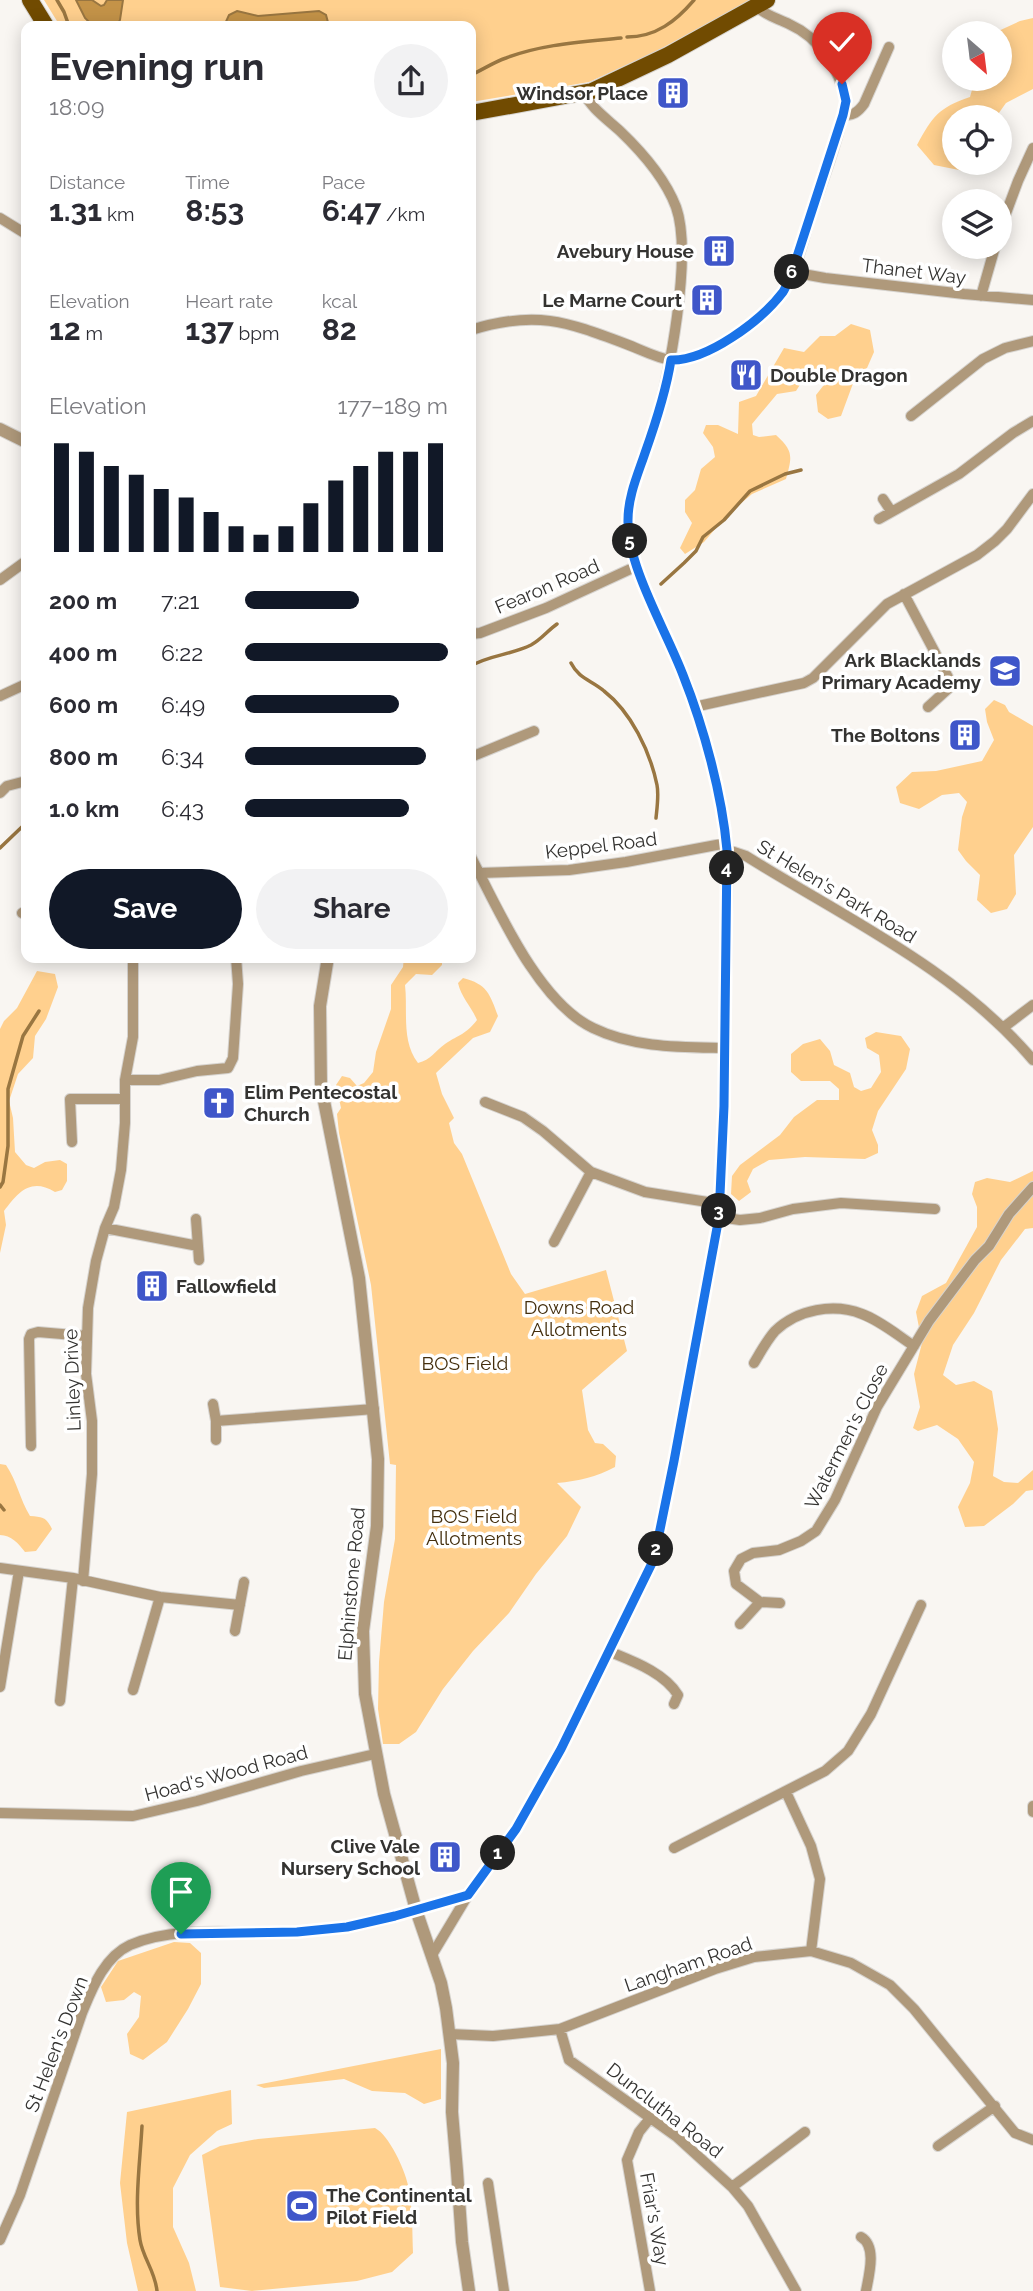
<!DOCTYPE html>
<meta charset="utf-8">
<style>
:root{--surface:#fff;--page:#f2f2f3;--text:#2b2b33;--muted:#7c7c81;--accent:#111827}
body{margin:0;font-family:Raleway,sans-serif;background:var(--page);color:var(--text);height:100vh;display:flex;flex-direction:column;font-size:26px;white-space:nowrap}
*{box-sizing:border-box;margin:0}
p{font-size:23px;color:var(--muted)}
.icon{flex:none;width:38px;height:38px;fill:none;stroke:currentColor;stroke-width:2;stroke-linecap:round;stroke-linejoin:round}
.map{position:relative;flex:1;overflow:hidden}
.drawer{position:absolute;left:21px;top:21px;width:455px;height:942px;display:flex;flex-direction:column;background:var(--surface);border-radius:14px;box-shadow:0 4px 18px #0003}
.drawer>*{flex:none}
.needle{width:46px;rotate:152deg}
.tools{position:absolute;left:942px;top:21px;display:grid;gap:14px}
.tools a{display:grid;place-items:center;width:70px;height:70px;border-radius:50%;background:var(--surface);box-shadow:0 4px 18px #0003;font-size:35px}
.pin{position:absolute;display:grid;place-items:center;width:60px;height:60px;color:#fff;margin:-72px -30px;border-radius:50% 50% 50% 0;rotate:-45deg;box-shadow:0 0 7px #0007}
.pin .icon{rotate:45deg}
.km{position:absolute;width:35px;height:35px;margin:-18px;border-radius:50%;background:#222;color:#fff;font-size:19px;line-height:35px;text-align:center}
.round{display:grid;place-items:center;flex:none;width:74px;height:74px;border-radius:37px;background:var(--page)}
.overview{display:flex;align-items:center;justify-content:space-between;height:119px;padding:0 28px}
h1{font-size:38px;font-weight:700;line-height:52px}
.figures{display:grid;grid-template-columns:repeat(3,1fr);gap:10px;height:119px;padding:7px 28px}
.figures div{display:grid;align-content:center}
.figures b{font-size:30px;font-weight:700}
.figures small{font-size:19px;font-weight:400}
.figures p{font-size:19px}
.chart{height:196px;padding:14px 28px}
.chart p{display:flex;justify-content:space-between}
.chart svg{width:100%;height:126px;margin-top:7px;stroke:var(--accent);stroke-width:6}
.button{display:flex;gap:14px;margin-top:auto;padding:14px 28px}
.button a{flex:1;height:80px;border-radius:42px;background:var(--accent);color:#fff;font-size:28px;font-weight:700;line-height:80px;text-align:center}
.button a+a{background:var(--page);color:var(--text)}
ul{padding:0 28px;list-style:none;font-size:23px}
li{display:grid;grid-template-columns:112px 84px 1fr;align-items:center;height:52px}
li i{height:18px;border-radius:9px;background:var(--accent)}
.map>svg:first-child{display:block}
.green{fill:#ffd08e}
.water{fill:#c49348;stroke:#997641;stroke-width:2}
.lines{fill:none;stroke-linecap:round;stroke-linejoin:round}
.stream{stroke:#997641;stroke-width:3.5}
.minor-casing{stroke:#d6d3cf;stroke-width:12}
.tertiary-casing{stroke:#d6d3cf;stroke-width:14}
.primary-casing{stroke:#d6d3cf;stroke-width:18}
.minor{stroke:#af997b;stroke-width:10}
.tertiary{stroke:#af997b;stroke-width:12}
.primary{stroke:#714b01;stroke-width:16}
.route-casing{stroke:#fff;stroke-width:14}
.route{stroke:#1a73e8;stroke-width:9}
.labels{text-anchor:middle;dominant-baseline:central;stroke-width:7;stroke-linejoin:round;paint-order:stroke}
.poi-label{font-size:19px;font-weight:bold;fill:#343331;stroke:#fff;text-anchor:end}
.street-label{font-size:19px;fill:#343331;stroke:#fff}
.park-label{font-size:19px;fill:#442f0e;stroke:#fff}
</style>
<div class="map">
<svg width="1033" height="2291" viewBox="0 0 1033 2291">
<rect width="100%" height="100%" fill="#f9f6f2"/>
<!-- green -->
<path class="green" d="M44,0H751L653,53L589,82L471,102V26H60Z
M1033,18V89L1006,103L996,117H954V163H975L964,171L934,165L917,145C933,116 938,108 970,97L975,79H999V33H994L1020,21Z
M851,324L870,330L874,352L867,368L855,378L841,416L828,419L818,412L816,395L827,381L826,375L814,371L803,380L796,391L777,394L752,424L753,435L759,437L776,435C794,451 792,457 786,479L752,494L727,515L704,542L685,554L680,548L692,523L685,512V500L695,490L701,469L715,457L713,447L703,433L706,425H718L738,434L739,402L756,396L784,348L804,352L820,336H835Z
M994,700L1005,705L1009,712L1033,726V827L1014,855L1016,894L1007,909L991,913L977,900L980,875L966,861L958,850L962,817L967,802L959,793L942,795L919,809L900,803L896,787L912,772L936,771L982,761L994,740L987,722L985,709Z
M404,957H442V965L432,975L416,974L405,985C408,1011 401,1041 418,1063C431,1060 435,1051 445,1044C460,1034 465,1035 477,1020C471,1006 461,997 458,983L463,978C487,984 490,994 498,1016L490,1032L473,1038L436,1073L442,1094L454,1118L449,1123L454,1143L462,1154L511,1274L525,1294L606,1270L627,1351L582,1390L588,1430L595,1443L603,1444L616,1456L615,1467C596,1477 579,1481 557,1483L581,1507L567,1536L536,1574L509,1613L473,1651L443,1689L416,1732L399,1744H383L378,1709L379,1662L384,1602L395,1539L396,1465L390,1464L371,1285L339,1133L337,1114L341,1108L336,1085L342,1076L350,1078L357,1086L364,1083L373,1072L376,1052L391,1009V985L403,967Z
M37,971L55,974L58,987L46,1019L35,1036L33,1058L18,1074L9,1101L13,1118L15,1152L26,1165L34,1168L45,1162L60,1160L67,1164V1181L62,1190L55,1192C31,1177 18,1192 4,1211L6,1225L0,1253V1029L4,1021L17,1008Z
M876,1032L901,1036L910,1049L906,1069L878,1111L872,1130L878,1145V1153L865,1159L805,1157L769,1160L753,1169L747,1181L751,1192L739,1201L731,1194L732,1176L740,1165L780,1135L794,1117L817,1100H839V1089L830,1081H801L791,1072V1054L803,1044L820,1039L830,1051L834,1065L850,1073L854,1087L861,1091L871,1088L881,1072L879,1055L867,1048L865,1038Z
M1033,1171V1228L1025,1229L1001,1260L974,1313L953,1345L943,1375L956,1385L974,1381L992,1391L998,1429L993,1476L1004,1482L1018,1483L1033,1470V1490L1026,1491L1013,1504L984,1526L965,1527L958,1507L970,1483L974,1462L958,1439L937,1425L918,1431L913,1428L920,1407L914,1374L922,1343L916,1312L922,1296L946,1283L977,1227V1207L972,1194L975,1182L987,1178L1010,1182Z
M0,1464L6,1465C17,1481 20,1500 30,1516C43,1517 46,1517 52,1529L36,1551L25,1552C19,1544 11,1535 0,1535Z
M174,1942L190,1943L201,1953V1984L188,2009L167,2042L143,2060L130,2054L127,2034L139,2017L141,1996L134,1992L124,2000L106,2002L101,1987L118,1961Z
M441,2049V2099L424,2104L405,2093L372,2091L344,2079L264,2088L256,2085Z
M231,2090L232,2124L217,2131L190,2155L173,2188V2227L189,2263L196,2291H138L127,2243L120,2183L127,2112Z
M375,2128C389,2135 405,2170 408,2185C413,2207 412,2232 413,2253L392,2272L357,2281L252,2291L220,2287L202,2155L220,2146L258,2139Z"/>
<!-- water -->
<path class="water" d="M76,0H92L101,6L104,5L107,0H123L120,20L116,26H93L85,18Z
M237,11L258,16L319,11L326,15L329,26H224L229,15Z"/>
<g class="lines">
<!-- stream -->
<path class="stream" d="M57,0L64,12L69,26
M627,37C656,37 676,21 694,0
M471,75C482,70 494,62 506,58C542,44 583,42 621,38
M661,584L684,563L696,551L703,537L724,520L750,491L785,474L801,470
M571,663C579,679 591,680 604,691C631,712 650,751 657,785C659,795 657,808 656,818
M471,666C489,655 511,655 531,645C542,639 547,631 557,624
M0,848L26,823
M0,1187L3,1182L8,1146V1089L23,1036L39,1011
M0,1505L4,1510
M142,2126C140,2163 134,2203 140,2240C143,2258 155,2271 157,2291"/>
<defs>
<path id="minor" d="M843,115C853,116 858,112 864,104L889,47
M0,218L26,234
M999,232L1018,181L1033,148
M792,272L825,278L964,294L1033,300
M981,296L995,247
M471,330C535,310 565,321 626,344C640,349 656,358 671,360C702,364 770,315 785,288C797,267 803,241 810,218C823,180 838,141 846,101C839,68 820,38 789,24C777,18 766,16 756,6
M911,416L983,359L1005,348L1033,341
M883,499L891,511
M879,519L959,474L1013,433L1033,421
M0,580L26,561
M904,594L949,679L950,687L928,707
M471,634L480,633L546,608L637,566
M0,696L26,684
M694,707L804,683L813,678L887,604L977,555L995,541L1007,529L1033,494
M471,757L534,731
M0,793L7,786L26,781
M728,850L746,856C845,918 956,969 1033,1060
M471,857C498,909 538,1002 593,1028C634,1048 681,1047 725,1048
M479,873L569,870L626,862L727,843
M22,913L26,911
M1004,1027L1033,1005
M125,1080H159L197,1071L228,1068L233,1058L238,984L236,957
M485,1102L523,1117L543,1131L591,1172L645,1192L720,1204
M72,1142L70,1099H125
M719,1217L740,1220L760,1218L793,1209L841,1203L935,1209
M196,1219L199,1260
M105,1228L198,1246
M554,1242L591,1172
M754,1363C760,1353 767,1340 775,1331C798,1309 834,1303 862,1314C881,1321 897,1335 914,1346
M213,1404L216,1421V1440
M216,1421L374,1409
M31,1446L29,1339L31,1334L38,1332L86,1336
M0,1568L73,1578L160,1597L240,1605
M83,1581L92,1474V1421L86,1374L88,1308L96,1261L105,1228L114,1207L121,1170L125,1123V1080L133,1037V957
M780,1603L760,1602L736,1584L734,1571L741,1559L753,1553L779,1550L801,1541L816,1531L835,1500L877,1407L929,1321L975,1260L989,1246L1009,1214L1033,1187
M740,1624L760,1602
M235,1631L244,1582
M608,1651C632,1661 664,1672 678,1695L674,1704
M0,1687L19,1571
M133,1690L160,1597
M60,1701L73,1578
M786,1792L811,1846L820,1879L811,1951
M1033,1806V1812
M0,1813L133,1816L197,1801L301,1771L375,1754
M674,1848L825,1771L848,1751L871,1714L921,1605
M432,1955L468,1895L516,1829L561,1749L654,1559L674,1461L719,1217L724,1106L728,850C721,794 704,724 682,671C666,633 636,579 629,539C623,500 643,463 654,426C669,378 693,255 676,207C665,178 642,152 620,131C607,119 591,108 584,93
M560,2029L569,2060L677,2137L732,2187L748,2206L796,2291
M449,2034L493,2036L560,2029L715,1969L754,1957L811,1951L851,1963L890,1985L914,2009L1015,2133L1033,2140
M938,2146L995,2106
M488,2183L504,2291
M732,2187L805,2132
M861,2237C877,2246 869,2275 866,2291
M0,2240L20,2195L82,2013C92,1989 104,1957 130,1945C178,1924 244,1935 295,1932C354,1930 412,1911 468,1895
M650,2291L627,2160L639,2132L651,2117"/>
<path id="tertiary" d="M0,429L26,442
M328,957L320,1006L321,1086L359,1278L378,1459L377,1526L363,1631L365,1694L384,1794L416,1910L441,1983L446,2008L453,2063L452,2112L457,2171L462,2242L469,2291"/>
<path id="primary" d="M30,0L46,26
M471,113L592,91L668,55L767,0"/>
</defs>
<!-- minor casing -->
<use href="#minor" class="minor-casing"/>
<!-- tertiary casing -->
<use href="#tertiary" class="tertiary-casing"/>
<!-- primary casing -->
<use href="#primary" class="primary-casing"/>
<!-- minor -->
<use href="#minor" class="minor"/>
<!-- tertiary -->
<use href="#tertiary" class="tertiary"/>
<!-- primary -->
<use href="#primary" class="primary"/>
</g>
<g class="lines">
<defs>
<path id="route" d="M181,1934L297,1932L347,1927L395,1916L468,1895L516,1829L561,1749L654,1559L674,1461L719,1217L724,1106L727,850C722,794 704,728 683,675C666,630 627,566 628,520C628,496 638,474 645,453C656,422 666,392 671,360C707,361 761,321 783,292C787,286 789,278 792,272L843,115L846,101L842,84"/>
</defs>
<!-- route casing -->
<use href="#route" class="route-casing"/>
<!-- route -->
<use href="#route" class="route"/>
</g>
<!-- icons -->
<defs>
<symbol id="building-square" viewBox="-11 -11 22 22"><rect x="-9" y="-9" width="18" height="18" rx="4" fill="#3f56c9" stroke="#fff"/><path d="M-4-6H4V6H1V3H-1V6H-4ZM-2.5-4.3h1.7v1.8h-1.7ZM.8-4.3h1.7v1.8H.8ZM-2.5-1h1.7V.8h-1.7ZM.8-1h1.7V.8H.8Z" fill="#fff"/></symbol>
<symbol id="restaurant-square" viewBox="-11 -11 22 22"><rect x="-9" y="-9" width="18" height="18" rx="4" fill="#3f56c9" stroke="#fff"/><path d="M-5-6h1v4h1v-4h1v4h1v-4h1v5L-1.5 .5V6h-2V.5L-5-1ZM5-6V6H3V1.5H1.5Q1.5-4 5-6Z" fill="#fff"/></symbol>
<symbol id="school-square" viewBox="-11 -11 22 22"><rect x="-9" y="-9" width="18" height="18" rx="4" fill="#3f56c9" stroke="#fff"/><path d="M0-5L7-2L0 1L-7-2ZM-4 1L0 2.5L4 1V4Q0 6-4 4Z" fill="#fff"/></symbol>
<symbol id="church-square" viewBox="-11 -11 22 22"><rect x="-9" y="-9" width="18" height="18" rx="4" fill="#3f56c9" stroke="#fff"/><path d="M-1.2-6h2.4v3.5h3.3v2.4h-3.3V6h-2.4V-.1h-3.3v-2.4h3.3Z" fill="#fff"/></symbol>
<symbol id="stadium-square" viewBox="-11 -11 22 22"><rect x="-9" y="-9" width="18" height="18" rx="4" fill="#3f56c9" stroke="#fff"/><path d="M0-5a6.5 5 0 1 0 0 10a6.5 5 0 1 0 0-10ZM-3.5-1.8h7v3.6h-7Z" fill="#fff"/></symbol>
</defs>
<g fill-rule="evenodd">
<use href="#building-square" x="654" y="74" width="38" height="38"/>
<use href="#building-square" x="700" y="232" width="38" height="38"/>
<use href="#building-square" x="688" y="281" width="38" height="38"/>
<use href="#restaurant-square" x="727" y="356" width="38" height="38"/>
<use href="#school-square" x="986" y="652" width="38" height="38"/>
<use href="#building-square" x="946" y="716" width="38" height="38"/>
<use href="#church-square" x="200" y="1084" width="38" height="38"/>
<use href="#building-square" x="133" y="1267" width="38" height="38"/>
<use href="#building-square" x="426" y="1838" width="38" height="38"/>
<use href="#stadium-square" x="283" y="2187" width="38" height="38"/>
</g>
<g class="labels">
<!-- poi labels -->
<g class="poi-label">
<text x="648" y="93">Windsor Place</text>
<text x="694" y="251">Avebury House</text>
<text x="682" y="300">Le Marne Court</text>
<text x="770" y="375" text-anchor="start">Double Dragon</text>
<text x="981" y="660">Ark Blacklands<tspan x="981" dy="22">Primary Academy</tspan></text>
<text x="940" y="735">The Boltons</text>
<text x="244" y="1092" text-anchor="start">Elim Pentecostal<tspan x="244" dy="22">Church</tspan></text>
<text x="176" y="1286" text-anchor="start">Fallowfield</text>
<text x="420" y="1846">Clive Vale<tspan x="420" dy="22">Nursery School</tspan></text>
<text x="326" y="2195" text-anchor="start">The Continental<tspan x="326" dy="22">Pilot Field</tspan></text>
</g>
<!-- street labels -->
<g class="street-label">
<text transform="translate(914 271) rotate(7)">Thanet Way</text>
<text transform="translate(547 586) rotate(-23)">Fearon Road</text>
<text transform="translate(601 845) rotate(-7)">Keppel Road</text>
<text transform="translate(837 891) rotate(31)">St Helen's Park Road</text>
<text transform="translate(72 1380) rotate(-92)">Linley Drive</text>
<text transform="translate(846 1436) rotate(-63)">Watermen's Close</text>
<text transform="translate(351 1584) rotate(-85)">Elphinstone Road</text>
<text transform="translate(226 1773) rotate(-15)">Hoad's Wood Road</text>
<text transform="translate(688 1964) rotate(-19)">Langham Road</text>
<text transform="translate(56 2044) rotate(-69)">St Helen's Down</text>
<text transform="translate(665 2110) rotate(38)">Dunclutha Road</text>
<text transform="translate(655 2219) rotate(80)">Friar's Way</text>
</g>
<!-- park labels -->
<g class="park-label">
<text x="579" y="1307">Downs Road<tspan x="579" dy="22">Allotments</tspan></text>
<text x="465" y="1363">BOS Field</text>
<text x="474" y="1516">BOS Field<tspan x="474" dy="22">Allotments</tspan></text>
</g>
</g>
</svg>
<div class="tools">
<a><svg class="needle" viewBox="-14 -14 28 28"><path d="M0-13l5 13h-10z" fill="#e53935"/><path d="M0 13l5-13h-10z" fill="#7c7c81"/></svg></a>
<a><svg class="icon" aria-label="locate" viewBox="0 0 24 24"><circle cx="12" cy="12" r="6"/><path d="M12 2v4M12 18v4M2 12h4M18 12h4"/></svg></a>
<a><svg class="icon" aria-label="layers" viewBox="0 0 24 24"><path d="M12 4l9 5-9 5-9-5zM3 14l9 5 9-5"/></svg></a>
</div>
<div class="pin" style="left:181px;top:1934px;background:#1e9e55"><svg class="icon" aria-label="arrive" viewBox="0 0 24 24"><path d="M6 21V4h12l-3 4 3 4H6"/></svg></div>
<div class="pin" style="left:842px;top:84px;background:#d93025"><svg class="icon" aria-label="check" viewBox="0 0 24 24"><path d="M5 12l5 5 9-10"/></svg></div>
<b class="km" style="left:498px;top:1853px">1</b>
<b class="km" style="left:656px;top:1549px">2</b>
<b class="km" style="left:719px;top:1211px">3</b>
<b class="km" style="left:727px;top:868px">4</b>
<b class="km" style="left:630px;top:541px">5</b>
<b class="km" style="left:792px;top:272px">6</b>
<section class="drawer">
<div class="overview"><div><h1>Evening run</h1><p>18:09</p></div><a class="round"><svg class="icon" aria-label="share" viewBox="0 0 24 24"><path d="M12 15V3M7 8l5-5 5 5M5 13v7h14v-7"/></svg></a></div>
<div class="figures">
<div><p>Distance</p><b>1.31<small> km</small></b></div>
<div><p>Time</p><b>8:53</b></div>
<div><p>Pace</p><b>6:47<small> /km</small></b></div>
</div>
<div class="figures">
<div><p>Elevation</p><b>12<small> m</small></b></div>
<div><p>Heart rate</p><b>137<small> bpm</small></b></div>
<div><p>kcal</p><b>82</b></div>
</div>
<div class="chart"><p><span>Elevation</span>177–189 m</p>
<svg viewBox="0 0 160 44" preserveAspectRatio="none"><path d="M5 44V6M15 44V9M25 44V14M35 44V17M45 44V22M55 44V25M65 44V30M75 44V35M85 44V38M95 44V35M105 44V27M115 44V19M125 44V14M135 44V9M145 44V9M155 44V6"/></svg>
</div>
<ul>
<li><b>200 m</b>7:21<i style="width:56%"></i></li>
<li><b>400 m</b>6:22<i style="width:100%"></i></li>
<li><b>600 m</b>6:49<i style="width:76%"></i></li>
<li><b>800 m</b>6:34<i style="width:89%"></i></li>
<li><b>1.0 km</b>6:43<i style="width:81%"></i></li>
</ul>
<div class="button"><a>Save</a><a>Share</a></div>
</section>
</div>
